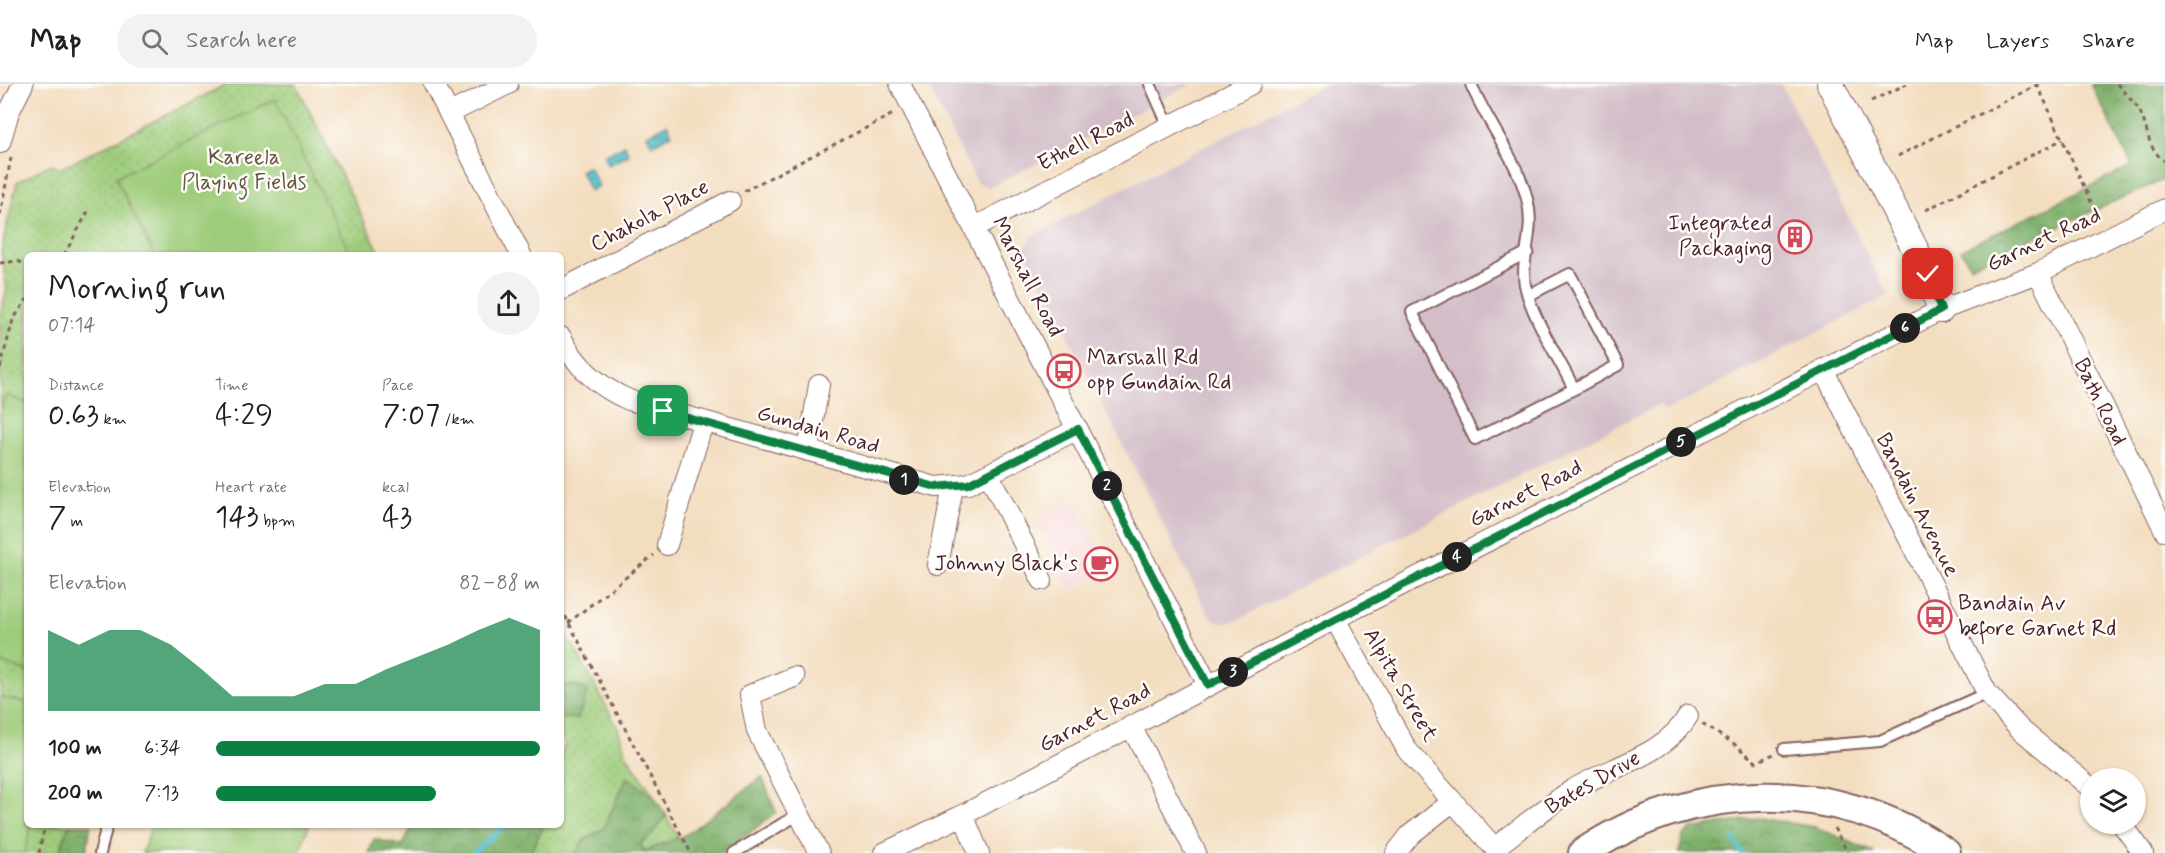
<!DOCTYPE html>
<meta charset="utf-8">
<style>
:root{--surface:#fff;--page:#f2f2f2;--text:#202124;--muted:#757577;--line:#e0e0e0;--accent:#0b8043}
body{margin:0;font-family:Mynerve,sans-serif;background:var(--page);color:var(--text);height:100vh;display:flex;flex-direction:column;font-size:22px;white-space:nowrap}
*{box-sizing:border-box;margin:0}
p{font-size:20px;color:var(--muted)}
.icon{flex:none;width:33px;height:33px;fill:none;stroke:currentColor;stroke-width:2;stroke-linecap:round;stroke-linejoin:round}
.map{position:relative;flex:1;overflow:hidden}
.side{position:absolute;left:24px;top:168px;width:540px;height:576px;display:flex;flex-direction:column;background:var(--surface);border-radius:9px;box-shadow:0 2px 4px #0004}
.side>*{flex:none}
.tools{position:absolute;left:2080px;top:684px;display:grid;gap:12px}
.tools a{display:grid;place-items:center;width:66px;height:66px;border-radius:50%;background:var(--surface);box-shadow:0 2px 4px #0004;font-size:30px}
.pin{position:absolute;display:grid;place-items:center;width:51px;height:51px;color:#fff;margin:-26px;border-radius:12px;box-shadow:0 3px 9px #0006}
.km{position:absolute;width:30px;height:30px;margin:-15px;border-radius:50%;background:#222;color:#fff;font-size:16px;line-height:30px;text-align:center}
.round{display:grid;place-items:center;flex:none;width:63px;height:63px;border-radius:32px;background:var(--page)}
.overview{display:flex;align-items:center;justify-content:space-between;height:102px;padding:0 24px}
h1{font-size:33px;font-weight:600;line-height:45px}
.metrics{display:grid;grid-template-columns:repeat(3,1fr);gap:9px;height:102px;padding:6px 24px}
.metrics div{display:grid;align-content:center}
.metrics b{font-size:30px;font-weight:600}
.metrics small{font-size:16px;font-weight:400}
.metrics p{font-size:16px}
.chart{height:168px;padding:12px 24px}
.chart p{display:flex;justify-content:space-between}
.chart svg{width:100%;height:108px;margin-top:6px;fill:var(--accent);opacity:.7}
ul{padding:0 24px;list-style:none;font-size:20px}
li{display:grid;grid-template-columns:96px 72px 1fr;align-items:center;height:45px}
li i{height:15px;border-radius:8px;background:var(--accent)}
header{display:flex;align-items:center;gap:36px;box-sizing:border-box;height:84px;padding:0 30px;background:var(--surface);border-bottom:2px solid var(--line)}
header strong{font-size:28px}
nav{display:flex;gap:33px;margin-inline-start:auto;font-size:21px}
.search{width:420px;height:54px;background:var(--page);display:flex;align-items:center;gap:15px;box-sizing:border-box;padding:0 21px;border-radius:33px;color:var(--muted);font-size:22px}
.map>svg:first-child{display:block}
.built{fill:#f7cfd5}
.industrial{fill:#d2bdc8}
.green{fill:url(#green-dots);stroke:#747652;stroke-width:1.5}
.forest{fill:url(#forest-crowns);stroke:#64684a;stroke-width:1.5}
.pitch{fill:#9ecc7a;stroke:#747652;stroke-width:1.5}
.water{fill:url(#water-rules);stroke:#4e6e7a;stroke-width:1.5}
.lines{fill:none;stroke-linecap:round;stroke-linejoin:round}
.stream{stroke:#51bec8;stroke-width:5}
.service-casing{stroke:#85625f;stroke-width:14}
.minor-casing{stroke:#85625f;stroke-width:22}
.tertiary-casing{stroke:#85625f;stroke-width:28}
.secondary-casing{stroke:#85625f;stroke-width:32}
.path{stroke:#85625f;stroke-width:3;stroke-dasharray:4.5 4.5;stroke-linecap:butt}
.service{stroke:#fff;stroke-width:10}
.minor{stroke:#fff;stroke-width:20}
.tertiary{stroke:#fff;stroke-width:26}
.secondary{stroke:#fff;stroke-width:28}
.route-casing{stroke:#fff;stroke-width:12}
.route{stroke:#0b8043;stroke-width:8}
.labels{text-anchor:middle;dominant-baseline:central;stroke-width:5;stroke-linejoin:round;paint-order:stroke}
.street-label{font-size:22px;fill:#4a1f2b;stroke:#fdfcf7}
.park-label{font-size:22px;fill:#635343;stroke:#fdfcf7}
.poi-label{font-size:22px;fill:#4a1f2b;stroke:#fdfcf7;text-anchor:end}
</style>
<header>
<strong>Map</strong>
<div class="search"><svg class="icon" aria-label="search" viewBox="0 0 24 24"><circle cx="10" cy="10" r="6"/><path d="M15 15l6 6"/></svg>Search here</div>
<nav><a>Map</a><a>Layers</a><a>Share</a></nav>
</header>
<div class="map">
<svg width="2165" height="769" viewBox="0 0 2165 769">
<defs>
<pattern id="green-dots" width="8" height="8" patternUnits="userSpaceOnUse" patternTransform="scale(1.5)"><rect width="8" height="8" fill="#9ecc7a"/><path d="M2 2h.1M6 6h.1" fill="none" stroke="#8aaf6a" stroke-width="1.8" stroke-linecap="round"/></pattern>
<pattern id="forest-crowns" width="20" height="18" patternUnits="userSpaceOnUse" patternTransform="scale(1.5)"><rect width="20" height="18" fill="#7eb06a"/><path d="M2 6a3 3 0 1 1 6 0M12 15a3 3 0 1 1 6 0" fill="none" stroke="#698f57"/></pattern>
<pattern id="water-rules" width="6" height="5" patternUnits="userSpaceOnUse" patternTransform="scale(1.5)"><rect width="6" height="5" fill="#51bec8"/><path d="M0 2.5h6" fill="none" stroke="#459aa3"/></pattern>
</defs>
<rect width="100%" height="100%" fill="#fdfcf7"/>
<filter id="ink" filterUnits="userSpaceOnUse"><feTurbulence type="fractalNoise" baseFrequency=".0167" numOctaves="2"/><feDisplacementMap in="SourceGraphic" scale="12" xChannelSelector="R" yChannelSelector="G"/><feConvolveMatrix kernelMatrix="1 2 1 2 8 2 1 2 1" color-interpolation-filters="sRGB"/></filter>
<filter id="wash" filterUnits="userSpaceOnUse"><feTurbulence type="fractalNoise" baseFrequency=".008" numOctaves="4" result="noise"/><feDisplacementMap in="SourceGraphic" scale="24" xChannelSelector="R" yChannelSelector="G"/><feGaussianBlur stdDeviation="1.35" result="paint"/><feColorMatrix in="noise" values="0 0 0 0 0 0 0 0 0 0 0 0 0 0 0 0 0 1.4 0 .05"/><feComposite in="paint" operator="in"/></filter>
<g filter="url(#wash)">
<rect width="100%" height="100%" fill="#f3ddbf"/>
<!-- built -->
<path class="built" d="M1074,415L1109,485L1069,505L1038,433Z"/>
<!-- industrial -->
<path class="industrial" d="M927,0H1192L990,103L977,99Z
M1325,0H1781L1888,212L1665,327L1660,320L1233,538H1218L1208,530L1024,165L1032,152Z"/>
<!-- green -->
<path class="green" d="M227,0H296L381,171H27V741H69L59,769H0V230L7,205L1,167L17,98L51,80L60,85Z
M561,542L565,553L573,561L618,644L626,670L655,714L627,693L604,744L582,758L576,769H530L544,741H561V667L566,661L561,653V634H578L573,601L561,603Z
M666,731L678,754L642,768L641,759L651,752Z"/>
<!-- forest -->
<path class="forest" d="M2091,0H2165V95L1970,182L1961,166L2132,82Z
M573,601L588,606L578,635L561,634V603Z
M627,693L655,714L666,731L651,752L641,759L643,768L687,750L762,693L776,728L724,769H576L582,758L604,744Z
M1757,734L1815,743L1875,769H1679L1683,752L1691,745Z
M69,741H91L86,769H59Z
M412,741H544L530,769H369L374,755L403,762Z"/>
<!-- pitch -->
<path class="pitch" d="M275,15L351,171H154L116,93Z
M6,311L27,319V588L0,578V328Z
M0,613L27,619V741H31L25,769H0Z
M152,741H309L299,769H142Z"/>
<!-- water -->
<path class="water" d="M667,40L672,50L652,61L647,51Z
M625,61L629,71L608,81L604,71Z
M589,82L599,102L590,107L580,87Z"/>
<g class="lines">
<!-- stream -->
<path class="stream" d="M1734,755L1742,769
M473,769L506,741"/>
</g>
</g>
<g filter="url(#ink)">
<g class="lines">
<defs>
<path id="service" d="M1150,0L1169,43
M1471,0C1486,37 1518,77 1527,115C1536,147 1520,174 1525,201C1532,234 1559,274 1574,305L1475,355L1412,228L1528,168
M1529,211L1570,190L1618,281L1574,305
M1784,665L1880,657L1987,609
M100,769L107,741
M734,769L799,730"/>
<path id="minor" d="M434,0L521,171
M900,0L1208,601
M450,29L508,0
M0,59L9,28L23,0
M975,143L1251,0
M2038,189L2165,447
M561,206L730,117
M561,253C576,283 599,303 629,316L936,403L968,400L1078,345
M1823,285L1987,609L2020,645L2091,704
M808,367L819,301
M989,391L1042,496
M667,461L703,338
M938,481L953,403
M1335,535L1407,666L1499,769
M794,593L750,611L757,647L819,769
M1131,642L1196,769
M963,731L979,769
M2122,740L2143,769
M1494,764C1519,746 1543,725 1569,708C1607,683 1664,673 1688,632
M884,769L963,731L1335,535L1941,226L2038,189L2165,125
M1396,769L1410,751L1452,718"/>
<path id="tertiary" d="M1830,0L1928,190L1941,226"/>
<path id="secondary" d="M1583,769C1692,695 1838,693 1946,769"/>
</defs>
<!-- service casing -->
<use href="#service" class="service-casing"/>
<!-- minor casing -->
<use href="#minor" class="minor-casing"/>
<!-- tertiary casing -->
<use href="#tertiary" class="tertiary-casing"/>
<!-- secondary casing -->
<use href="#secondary" class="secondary-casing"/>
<!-- path -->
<path class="path" d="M2037,0L2097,131
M2117,0C2124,9 2137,20 2141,30C2149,48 2147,65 2165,77
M1871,17L1907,0
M1898,72L2037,1
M744,107L895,29
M1926,126L2063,55
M0,131L11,74
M64,171L90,124
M0,179L18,177L27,182
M0,284L13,236L27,215
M561,524L691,769
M568,539L654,471
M1702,640L1733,659L1756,678L1774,670
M1834,744L1848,769
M39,769L45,741"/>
<!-- service -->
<use href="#service" class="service"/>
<!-- minor -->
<use href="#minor" class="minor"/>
<!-- tertiary -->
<use href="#tertiary" class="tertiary"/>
<!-- secondary -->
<use href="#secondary" class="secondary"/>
</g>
</g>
<g class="lines" filter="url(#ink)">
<defs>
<path id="route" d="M663,327L936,403L968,400L1078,345L1208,601L1941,226L1928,190"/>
</defs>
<!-- route casing -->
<use href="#route" class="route-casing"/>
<!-- route -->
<use href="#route" class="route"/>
</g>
<!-- icons -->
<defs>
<symbol id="building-ring" viewBox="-11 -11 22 22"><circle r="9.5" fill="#fdfcf7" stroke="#d1495b" stroke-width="1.5"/><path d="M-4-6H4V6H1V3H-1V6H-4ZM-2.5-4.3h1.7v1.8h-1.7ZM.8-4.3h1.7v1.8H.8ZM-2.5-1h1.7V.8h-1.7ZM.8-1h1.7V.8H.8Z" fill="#d1495b"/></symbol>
<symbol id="bus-ring" viewBox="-11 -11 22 22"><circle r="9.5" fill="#fdfcf7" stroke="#d1495b" stroke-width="1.5"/><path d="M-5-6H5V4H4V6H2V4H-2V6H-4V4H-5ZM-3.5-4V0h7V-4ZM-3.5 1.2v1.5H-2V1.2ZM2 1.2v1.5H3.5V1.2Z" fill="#d1495b"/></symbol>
<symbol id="cafe-ring" viewBox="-11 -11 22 22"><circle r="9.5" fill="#fdfcf7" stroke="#d1495b" stroke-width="1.5"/><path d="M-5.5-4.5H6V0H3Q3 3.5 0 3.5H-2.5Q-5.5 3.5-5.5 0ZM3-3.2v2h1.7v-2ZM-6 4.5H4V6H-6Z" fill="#d1495b"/></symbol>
</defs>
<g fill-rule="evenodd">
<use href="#building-ring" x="1776" y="134" width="38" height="38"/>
<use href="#bus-ring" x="1045" y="268" width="38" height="38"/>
<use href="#cafe-ring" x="1082" y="461" width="38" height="38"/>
<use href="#bus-ring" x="1916" y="514" width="38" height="38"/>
</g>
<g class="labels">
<!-- street labels -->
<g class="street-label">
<text transform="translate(1086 58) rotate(-27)">Ethell Road</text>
<text transform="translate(650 132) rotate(-28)">Chakola Place</text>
<text transform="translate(2044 156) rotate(-25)">Garnet Road</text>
<text transform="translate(1027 193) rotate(63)">Marshall Road</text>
<text transform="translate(2100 318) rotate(64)">Bath Road</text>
<text transform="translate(818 346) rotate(16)">Gundain Road</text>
<text transform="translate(1526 410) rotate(-27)">Garnet Road</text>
<text transform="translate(1917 421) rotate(63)">Bandain Avenue</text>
<text transform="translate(1400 601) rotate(60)">Alpita Street</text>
<text transform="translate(1095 634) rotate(-28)">Garnet Road</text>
<text transform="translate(1593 699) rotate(-30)">Bates Drive</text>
</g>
<!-- park labels -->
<g class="park-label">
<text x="244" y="74">Kareela<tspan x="244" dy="25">Playing Fields</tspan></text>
</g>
<!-- poi labels -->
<g class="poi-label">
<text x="1772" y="140">Integrated<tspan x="1772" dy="25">Packaging</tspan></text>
<text x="1087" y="274" text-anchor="start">Marshall Rd<tspan x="1087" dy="25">opp Gundain Rd</tspan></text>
<text x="1078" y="480">Johnny Black's</text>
<text x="1958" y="520" text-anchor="start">Bandain Av<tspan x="1958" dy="25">before Garnet Rd</tspan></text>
</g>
</g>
</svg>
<div class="tools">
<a><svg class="icon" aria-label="layers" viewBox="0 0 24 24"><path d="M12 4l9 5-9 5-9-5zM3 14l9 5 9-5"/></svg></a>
</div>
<div class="pin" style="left:663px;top:327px;background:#1e9e55"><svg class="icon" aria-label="arrive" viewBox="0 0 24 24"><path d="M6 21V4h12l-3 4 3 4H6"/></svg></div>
<div class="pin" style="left:1928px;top:190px;background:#d93025"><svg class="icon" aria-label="check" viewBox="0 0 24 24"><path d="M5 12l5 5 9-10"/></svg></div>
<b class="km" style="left:904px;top:396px">1</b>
<b class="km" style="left:1107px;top:402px">2</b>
<b class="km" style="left:1233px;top:588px">3</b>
<b class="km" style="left:1457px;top:473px">4</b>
<b class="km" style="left:1681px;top:358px">5</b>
<b class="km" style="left:1905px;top:244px">6</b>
<section class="side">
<div class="overview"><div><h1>Morning run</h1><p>07:14</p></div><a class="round"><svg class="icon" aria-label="share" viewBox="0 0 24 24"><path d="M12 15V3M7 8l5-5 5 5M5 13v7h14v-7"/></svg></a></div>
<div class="metrics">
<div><p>Distance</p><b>0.63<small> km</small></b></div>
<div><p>Time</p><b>4:29</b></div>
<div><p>Pace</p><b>7:07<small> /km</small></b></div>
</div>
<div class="metrics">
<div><p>Elevation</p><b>7<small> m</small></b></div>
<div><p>Heart rate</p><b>143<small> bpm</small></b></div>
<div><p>kcal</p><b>43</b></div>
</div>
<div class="chart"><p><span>Elevation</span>82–88 m</p>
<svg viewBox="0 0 160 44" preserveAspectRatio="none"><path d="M0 44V11L10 17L20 11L30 11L40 17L50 27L60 38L70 38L80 38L90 33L100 33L110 27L120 22L130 17L140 11L150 6L160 11V44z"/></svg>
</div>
<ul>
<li><b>100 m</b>6:34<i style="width:100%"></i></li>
<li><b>200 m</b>7:13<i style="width:68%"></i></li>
</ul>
</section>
</div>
